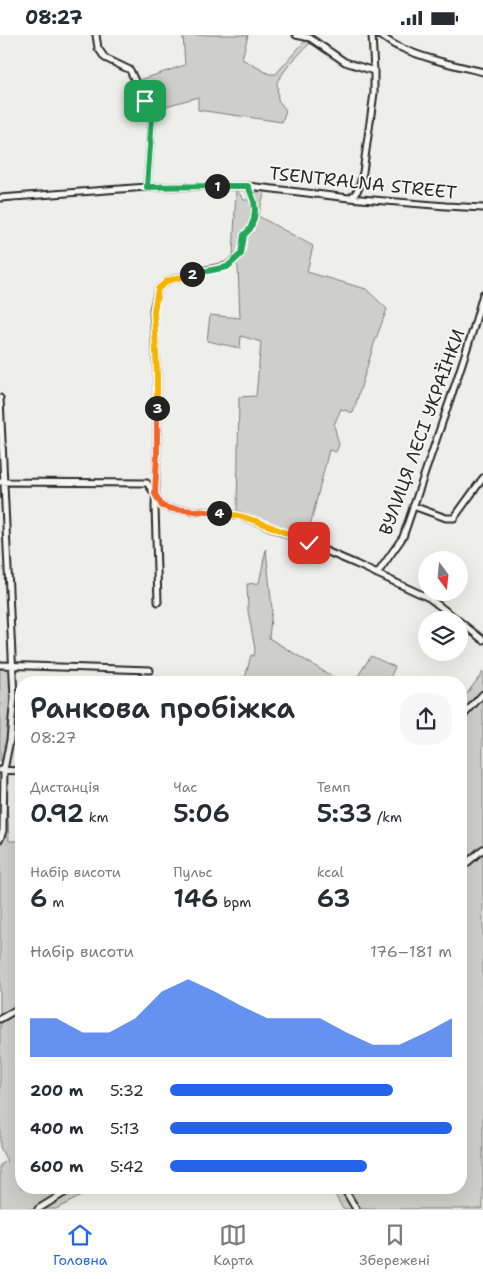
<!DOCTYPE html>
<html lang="uk">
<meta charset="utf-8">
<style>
:root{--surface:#fff;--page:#f7f7f7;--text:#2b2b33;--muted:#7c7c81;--line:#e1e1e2;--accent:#2563eb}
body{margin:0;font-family:"Shantell Sans",sans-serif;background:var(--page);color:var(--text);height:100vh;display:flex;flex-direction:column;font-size:19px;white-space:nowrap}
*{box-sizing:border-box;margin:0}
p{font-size:16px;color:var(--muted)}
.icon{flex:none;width:28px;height:28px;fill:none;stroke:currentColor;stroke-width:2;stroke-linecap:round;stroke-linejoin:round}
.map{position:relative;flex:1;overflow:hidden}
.sheet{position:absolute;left:15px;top:641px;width:452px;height:518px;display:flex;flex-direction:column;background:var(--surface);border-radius:20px;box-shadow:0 5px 20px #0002}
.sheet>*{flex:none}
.needle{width:32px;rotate:165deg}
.tools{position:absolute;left:418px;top:516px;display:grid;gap:10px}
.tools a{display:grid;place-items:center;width:50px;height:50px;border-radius:50%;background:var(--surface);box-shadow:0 5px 20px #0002;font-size:25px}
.pin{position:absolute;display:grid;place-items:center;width:42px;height:42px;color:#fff;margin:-21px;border-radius:10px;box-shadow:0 2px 8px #0006}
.km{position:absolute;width:25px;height:25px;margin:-12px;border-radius:50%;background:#222;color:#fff;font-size:14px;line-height:25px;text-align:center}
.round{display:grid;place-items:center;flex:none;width:52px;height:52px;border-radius:20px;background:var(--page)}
.head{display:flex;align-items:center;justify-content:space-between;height:85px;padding:0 15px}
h1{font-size:28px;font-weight:600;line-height:38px}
.figures{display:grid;grid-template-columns:repeat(3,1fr);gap:8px;height:85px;padding:5px 15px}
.figures div{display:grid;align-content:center}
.figures b{font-size:25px;font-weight:600}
.figures small{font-size:14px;font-weight:400}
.figures p{font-size:14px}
.chart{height:140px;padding:10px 15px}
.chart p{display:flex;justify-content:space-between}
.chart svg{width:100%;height:90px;margin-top:5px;fill:var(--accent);opacity:.7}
ul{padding:0 15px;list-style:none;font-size:16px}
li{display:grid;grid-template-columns:80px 60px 1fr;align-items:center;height:38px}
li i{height:12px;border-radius:6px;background:var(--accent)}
.status{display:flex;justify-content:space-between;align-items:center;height:35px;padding:0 25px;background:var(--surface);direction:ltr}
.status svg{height:14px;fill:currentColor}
.menu{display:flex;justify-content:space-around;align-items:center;height:70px;border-top:1px solid var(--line);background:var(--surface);font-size:14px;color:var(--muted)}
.menu a{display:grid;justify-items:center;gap:2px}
.menu .selected{color:var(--accent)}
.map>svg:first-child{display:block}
.green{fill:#cececa;stroke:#7c7c7a}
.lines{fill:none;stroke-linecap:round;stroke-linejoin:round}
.minor-casing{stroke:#2b2b2b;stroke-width:9}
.minor{stroke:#f6f6f2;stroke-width:5}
.split-1-casing{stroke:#fff;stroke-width:10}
.split-2-casing{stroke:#fff;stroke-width:10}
.split-3-casing{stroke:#fff;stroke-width:10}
.split-4-casing{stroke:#fff;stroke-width:10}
.split-5-casing{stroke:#fff;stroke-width:10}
.split-1{stroke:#22a559;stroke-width:6}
.split-2{stroke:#22a559;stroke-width:6}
.split-3{stroke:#f5b400;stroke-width:6}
.split-4{stroke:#f0652b;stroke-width:6}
.split-5{stroke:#f5b400;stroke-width:6}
.labels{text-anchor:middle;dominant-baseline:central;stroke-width:4;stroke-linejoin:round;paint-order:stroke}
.street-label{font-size:18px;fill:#2b2b2b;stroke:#f6f6f2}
</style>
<div class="status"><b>08:27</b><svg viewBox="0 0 49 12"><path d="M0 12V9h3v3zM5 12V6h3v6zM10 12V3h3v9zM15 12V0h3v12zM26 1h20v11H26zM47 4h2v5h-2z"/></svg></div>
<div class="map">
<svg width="483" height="1174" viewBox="0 0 483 1174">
<rect width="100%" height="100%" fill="#eeeeea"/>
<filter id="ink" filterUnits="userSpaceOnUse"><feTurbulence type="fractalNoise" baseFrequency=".02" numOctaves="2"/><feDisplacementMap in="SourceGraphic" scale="10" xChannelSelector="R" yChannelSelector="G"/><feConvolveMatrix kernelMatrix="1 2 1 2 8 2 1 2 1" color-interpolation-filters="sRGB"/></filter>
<g filter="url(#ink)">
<!-- green -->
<path class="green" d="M183,0H248L242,24L269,39H276L301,10L309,2L350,26L371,33V40L368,37L314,9H309L288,31L277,47L278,65L286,75L282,87L198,75V62L166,71L156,82L148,83L146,75L134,48L143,44L185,30Z
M236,154L244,165H250L256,157L265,156L258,181L313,211L307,237L366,254L387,274L374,309L353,378L341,374L334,390L339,410L336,417L329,415L307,503L264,485L237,477L239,362L256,361L261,307L241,301L240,313L207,306L210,280L240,283L238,232L233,222Z
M266,514L272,574L269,603L341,647H244L251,620L254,621L255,614L248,576L247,549L259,548Z
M371,621L395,632L388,647H354Z
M0,633L10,634L12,649L8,710L4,722L0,726Z
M483,637V1174H343L331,1153L461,1152V657L466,660Z
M0,738L6,740L9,806H21V1152L94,1153L79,1162L56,1174H0V1130L7,1126L0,1112Z"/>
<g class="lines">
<defs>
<path id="minor" d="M96,0L98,13L105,23L130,35L152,83L147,152
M296,0L310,3L345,27L374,36
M378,0C386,3 391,9 399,12C426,24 454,30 483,37
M0,163L147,152L248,151L349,163L446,171L483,173
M350,163L355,159L359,153L363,137L374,58V36L372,0
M0,363L14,663L10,705L4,735L3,796L0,804
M0,447L147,448L155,459L162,471L172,474L223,478L240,481L261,488L356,529L429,563L458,585
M413,471L446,483H454L483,443
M377,539L403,502L456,347L473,295L483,259
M158,567L155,472L157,419V339L153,275L158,254L167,246L197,237L227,231L241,219L244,200L250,194L254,184L255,175L254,166L248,151
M459,586L483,605
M0,630L150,635
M461,683L483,659
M0,735L21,736
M461,833L483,814
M0,984L21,972
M343,1152L356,1174
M38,1174L74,1152"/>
</defs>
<!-- minor casing -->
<use href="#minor" class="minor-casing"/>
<!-- minor -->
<use href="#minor" class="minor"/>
</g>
</g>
<g class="lines" filter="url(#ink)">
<defs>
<path id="split-1" d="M145,66L152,83L147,152L217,151"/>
<path id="split-2" d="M192,239L227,232L241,219L244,200L250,194L254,184L255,175L254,166L248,151H217"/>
<path id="split-3" d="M157,373V339L154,276L158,254L167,246L192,239"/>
<path id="split-4" d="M157,373V419L155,459L162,471L172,474L219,478"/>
<path id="split-5" d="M219,478C250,480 280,496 309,508"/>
</defs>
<!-- split-1 casing -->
<use href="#split-1" class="split-1-casing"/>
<!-- split-2 casing -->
<use href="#split-2" class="split-2-casing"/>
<!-- split-3 casing -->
<use href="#split-3" class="split-3-casing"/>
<!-- split-4 casing -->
<use href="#split-4" class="split-4-casing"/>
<!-- split-5 casing -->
<use href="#split-5" class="split-5-casing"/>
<!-- split-1 -->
<use href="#split-1" class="split-1"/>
<!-- split-2 -->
<use href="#split-2" class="split-2"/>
<!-- split-3 -->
<use href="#split-3" class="split-3"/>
<!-- split-4 -->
<use href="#split-4" class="split-4"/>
<!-- split-5 -->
<use href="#split-5" class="split-5"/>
</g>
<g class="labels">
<!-- street labels -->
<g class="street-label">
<text transform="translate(363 148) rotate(6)">TSENTRALNA STREET</text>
<text transform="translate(422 397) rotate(-70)">ВУЛИЦЯ ЛЕСІ УКРАЇНКИ</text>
</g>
</g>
</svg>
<div class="tools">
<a><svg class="needle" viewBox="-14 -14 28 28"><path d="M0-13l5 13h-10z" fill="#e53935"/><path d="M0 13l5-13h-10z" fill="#7c7c81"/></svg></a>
<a><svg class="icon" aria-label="layers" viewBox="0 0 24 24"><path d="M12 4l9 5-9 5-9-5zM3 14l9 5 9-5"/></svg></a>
</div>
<div class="pin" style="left:145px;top:66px;background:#1e9e55"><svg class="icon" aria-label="arrive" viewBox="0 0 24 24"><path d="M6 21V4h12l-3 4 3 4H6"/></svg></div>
<div class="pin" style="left:309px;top:508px;background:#d93025"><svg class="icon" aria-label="check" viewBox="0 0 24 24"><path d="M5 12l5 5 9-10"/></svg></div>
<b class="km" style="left:217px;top:151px">1</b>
<b class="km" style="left:192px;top:239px">2</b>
<b class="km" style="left:157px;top:373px">3</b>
<b class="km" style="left:219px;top:478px">4</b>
<section class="sheet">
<div class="head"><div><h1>Ранкова пробіжка</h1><p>08:27</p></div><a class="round"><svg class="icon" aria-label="share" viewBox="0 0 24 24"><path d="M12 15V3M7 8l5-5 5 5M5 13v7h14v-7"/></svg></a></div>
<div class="figures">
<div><p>Дистанція</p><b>0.92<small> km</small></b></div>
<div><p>Час</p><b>5:06</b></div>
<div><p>Темп</p><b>5:33<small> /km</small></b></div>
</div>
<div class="figures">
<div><p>Набір висоти</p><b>6<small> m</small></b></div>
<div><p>Пульс</p><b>146<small> bpm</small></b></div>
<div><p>kcal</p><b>63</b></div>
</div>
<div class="chart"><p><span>Набір висоти</span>176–181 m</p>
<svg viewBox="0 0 160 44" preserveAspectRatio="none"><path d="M0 44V25L10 25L20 32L30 32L40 25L50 12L60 6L70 12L80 19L90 25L100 25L110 25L120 32L130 38L140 38L150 32L160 25V44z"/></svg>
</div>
<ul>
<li><b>200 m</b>5:32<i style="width:79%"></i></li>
<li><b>400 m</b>5:13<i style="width:100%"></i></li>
<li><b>600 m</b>5:42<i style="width:70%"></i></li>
</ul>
</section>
</div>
<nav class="menu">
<a class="selected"><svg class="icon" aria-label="home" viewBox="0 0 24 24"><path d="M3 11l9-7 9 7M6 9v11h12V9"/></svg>Головна</a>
<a><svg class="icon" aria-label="map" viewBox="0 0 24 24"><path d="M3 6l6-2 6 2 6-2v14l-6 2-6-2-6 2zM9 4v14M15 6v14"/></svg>Карта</a>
<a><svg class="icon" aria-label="saved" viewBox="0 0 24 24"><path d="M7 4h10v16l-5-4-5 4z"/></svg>Збережені</a>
</nav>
